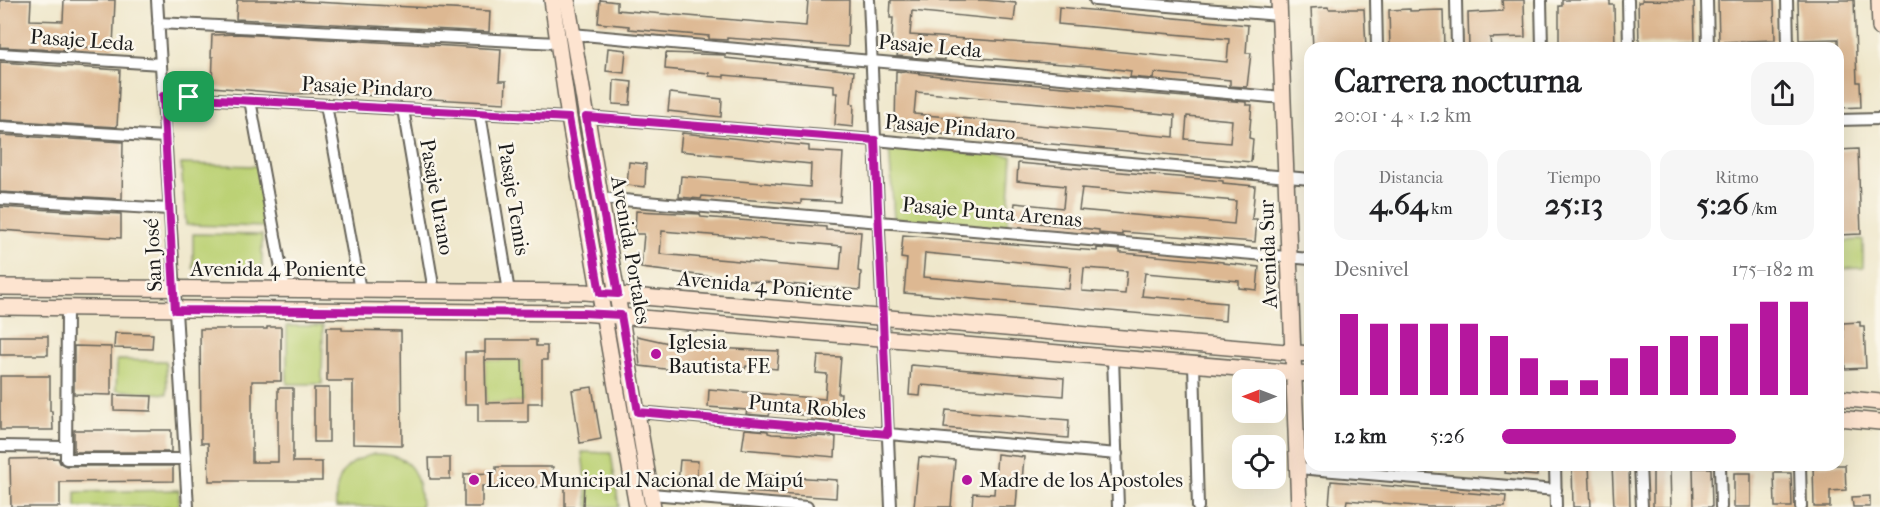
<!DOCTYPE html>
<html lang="es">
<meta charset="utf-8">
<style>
:root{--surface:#fff;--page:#f6f6f6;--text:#202124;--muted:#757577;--accent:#b5179e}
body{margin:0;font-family:"IM FELL French Canon",serif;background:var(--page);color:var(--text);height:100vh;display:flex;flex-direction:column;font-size:22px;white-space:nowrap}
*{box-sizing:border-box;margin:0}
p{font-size:20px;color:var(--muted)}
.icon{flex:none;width:33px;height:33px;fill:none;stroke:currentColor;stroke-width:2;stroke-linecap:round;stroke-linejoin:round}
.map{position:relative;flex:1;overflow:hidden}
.side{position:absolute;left:1304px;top:42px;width:540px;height:429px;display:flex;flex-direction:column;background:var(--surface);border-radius:18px;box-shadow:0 6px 24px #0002}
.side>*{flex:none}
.needle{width:39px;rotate:270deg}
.tools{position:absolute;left:1232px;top:369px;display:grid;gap:12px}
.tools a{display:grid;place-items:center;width:54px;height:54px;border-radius:12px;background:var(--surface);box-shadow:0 6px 24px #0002;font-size:30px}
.pin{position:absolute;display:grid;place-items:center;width:51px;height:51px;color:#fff;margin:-26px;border-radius:12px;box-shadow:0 3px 9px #0006}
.round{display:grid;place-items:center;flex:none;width:63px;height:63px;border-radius:18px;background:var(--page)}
.overview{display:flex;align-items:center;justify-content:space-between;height:102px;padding:0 30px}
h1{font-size:33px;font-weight:700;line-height:45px}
.metrics{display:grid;grid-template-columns:repeat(3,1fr);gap:9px;height:102px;padding:6px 30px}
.metrics div{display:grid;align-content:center;border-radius:15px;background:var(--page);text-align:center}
.metrics b{font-size:30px;font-weight:700}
.metrics small{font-size:16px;font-weight:400}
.metrics p{font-size:16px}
.chart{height:168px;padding:12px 30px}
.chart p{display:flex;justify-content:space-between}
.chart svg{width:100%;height:108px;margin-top:6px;stroke:var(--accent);stroke-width:6}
ul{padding:0 30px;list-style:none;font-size:20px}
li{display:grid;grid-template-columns:96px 72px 1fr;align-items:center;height:45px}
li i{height:15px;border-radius:8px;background:var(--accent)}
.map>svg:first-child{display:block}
.green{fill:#bcd175;stroke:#6c7648;stroke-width:1.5}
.building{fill:#ddb892;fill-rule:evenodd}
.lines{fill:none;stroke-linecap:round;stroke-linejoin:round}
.street-casing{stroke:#666359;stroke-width:14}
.secondary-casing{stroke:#666359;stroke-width:18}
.street{stroke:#fff;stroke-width:10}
.secondary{stroke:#fde4d0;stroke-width:15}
.route-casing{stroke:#fff;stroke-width:12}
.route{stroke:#b5179e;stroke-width:8}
.poi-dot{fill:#b5179e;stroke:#fbf7ec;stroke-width:2}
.labels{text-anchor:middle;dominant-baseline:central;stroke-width:5;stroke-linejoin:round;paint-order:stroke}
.street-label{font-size:21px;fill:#1c1c1c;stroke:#fbf7ec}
.poi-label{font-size:21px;fill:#1c1c1c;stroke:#fbf7ec;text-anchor:start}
</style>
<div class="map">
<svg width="1880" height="507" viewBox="0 0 1880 507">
<rect width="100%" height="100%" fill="#fbf7ec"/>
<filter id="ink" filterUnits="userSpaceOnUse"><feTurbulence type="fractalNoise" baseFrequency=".0167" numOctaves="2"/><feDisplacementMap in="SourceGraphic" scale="12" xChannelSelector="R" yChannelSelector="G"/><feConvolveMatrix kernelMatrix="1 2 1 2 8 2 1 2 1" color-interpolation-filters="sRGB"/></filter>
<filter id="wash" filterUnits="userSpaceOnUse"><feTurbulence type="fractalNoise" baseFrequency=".008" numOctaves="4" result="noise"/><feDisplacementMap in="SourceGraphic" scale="24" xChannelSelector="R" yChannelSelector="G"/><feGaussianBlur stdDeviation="1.35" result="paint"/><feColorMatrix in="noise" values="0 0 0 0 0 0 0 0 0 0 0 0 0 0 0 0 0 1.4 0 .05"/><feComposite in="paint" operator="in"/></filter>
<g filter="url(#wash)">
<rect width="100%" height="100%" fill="#efe7cb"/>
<!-- green -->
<path class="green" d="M889,146L1012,156L1007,228L894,219Z
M181,164L258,166L271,227L186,225Z
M193,234L262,235V269L193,268Z
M1863,240V268L1838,269V241Z
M287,326H323L322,384H287Z
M117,360L166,361L167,394L116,390Z
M485,360H522L523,402L486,403Z
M582,452L611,453L619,507H588Z
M374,454C412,453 420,475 421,507H336C334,476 345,462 374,454Z
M179,490V507H76V492Z"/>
<g id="blocks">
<!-- building -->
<path class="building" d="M0,0H31L30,20L63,21L64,0H115L113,48L73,47V51L0,47Z
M237,0H274L490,11L489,32L236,19Z
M600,0L617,2V10L806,26L808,0H849L848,47L727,38V40L709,39V36L629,29V26L598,23Z
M891,0H984L1016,3L1014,21L912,11L910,35L1039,44L1227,62L1229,39L1058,24L1059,7L1248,25L1246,53H1251L1247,87L1230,86V80L1167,74L1154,73L1153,79L1130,77L1131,71L1091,66L951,56H945V60L897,56L898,50H891L893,18H890Z
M1502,0H1524L1525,37L1490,38L1491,48H1469L1468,13L1503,11Z
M1562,0H1610V5H1614L1615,46L1559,47V6H1562Z
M1642,0L1694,1L1695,42L1639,44L1638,2H1642Z
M1718,0H1774L1775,40L1719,42Z
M1798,0H1854L1857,82H1860L1861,107L1839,108L1838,39L1799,40Z
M1328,7L1329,9H1364L1366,48H1313L1311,8Z
M1410,9V11L1443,10L1444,48H1390L1389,10Z
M236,34L501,49L499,81H506L505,103L323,93L294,94L212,87L213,57H211L212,35Z
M608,48L626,50L624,73L606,71Z
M666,53L725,55V58L854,71L851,103L854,104L853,127L835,125L837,93H834V85L724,75V77L709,76V73L665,69Z
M0,62L120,70L117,127L0,120Z
M896,71L965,79L1246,102V105H1252L1249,138L1253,139L1251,162L895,130ZM916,92L1175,115L1174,137L914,114ZM1187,116L1232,120L1230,143L1185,139Z
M614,80L632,82L630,105L613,104Z
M670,93L722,99L721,117L668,111Z
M682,133L809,146V151L843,153L840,202L801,200V204L702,196L701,199L679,197L681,176L810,187L811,164L680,151Z
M0,135L123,142L122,199L0,192Z
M1858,149L1861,234L1838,235V150Z
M629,162L646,164L645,187L627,185Z
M1018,163L1223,181V183L1255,186L1252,219H1257L1255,242L1122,232V235L1099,233V230L1013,220L1015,203L1063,208L1065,186L1017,181ZM1082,188L1236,201L1234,224L1079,210Z
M0,207L121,214V238L0,230Z
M636,211L700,214L701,217L826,227V230L861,232L858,271L861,272L860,290L739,280L641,268L644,234H635ZM662,231L842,246L840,270L660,254Z
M903,235L1097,251V248L1120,250V253H1123L1223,262V263L1259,267L1257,290L1239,288V281L1145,273L1142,296L1226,303L1225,321L904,293L907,259L901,258ZM925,253L1071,267L1069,289L923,277ZM1084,268L1127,271L1125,294L1082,291Z
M1860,322V326H1864L1866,368L1845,369L1843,323Z
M267,327H281V381H252V462H278V388H293V462H322V481H209L208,443H201L200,329H267Z
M327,327H342V330L401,331L402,445L353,444V381H327Z
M115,333L153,334L152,349L114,348Z
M0,336H48V355H0Z
M637,336L673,344L713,348L779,351L777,369L746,366L745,369L673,361V370L640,366Z
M485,340H536V346H547V360H542V403H528V422H478V404H465V352H485V360ZM485,360H522L523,402L486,403Z
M74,346L111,347V395L74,394Z
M818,356L841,357L838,394H841L838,422L811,420L812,416L770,412L769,416L746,414L747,410L708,407L709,389L825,399L827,374L816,373Z
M911,365L1064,378L1063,396L921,385L920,396L909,395Z
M0,376H50V411H52L53,430H0Z
M592,387L601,439L580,443L572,390Z
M314,388H329V442H314Z
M114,395L152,396L151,411L114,410Z
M946,410L1069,420L1068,438L944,428Z
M745,429L768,431V433L772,434L836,437L835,457L742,449Z
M74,430H171V452H74Z
M997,454L1024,457L1022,481H1018L1016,507H972L973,493L994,494Z
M919,457L955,460L951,507H914Z
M58,458L60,463L66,466H173V481L60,482V507H11L10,459Z
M429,458H450V479H430Z
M680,460L698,461L696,484L678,483Z
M1506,465H1538L1537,476L1505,473Z
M1572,465H1589L1591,507H1573Z
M1612,465H1629L1630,507H1614Z
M1813,465H1845L1846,490L1830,491V507H1814Z
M496,467H553L554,487L482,486V507H464V474L496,473Z
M1653,468H1670L1671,507H1653Z
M1693,468H1711L1712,507H1694Z
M1734,473H1751V507H1734Z
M1774,473H1791L1792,507H1775Z
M749,474L837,480L836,498L747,492Z
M565,480H584L583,507H565Z
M1331,481L1506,496L1505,507H1428L1347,500L1346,506L1329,505Z
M1870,496V507H1853L1852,497Z"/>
</g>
</g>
<g filter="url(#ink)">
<use href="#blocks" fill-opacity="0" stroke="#666359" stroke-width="1.5"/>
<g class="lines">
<defs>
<path id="street" d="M157,0L188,507
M869,0L891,507
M1095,0L1280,15
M1376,0L1377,48
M1456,0L1457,48
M1541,0L1542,48
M1628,0L1629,48
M1707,0L1708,48
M1787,0L1788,48
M158,23L557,43
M572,34L1283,98
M0,54L161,64
M163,96L569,118
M250,100L285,290
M326,105L360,290
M403,109L434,291
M480,113L509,292
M586,117L875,140L1310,179
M1838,120L1880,119
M0,127L165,137
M600,198L1310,259
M0,199L169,209
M67,308L66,459H185
M1113,357L1118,507
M1194,364L1198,507
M638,412L1117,454
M0,446L66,447
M1555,465L1556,507
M1640,465L1642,507
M1720,465L1721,507
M1800,465L1801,507
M1298,468L1556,490
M651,494L807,507"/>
<path id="secondary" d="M552,0L569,118L637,507
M567,0L653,507
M1279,0L1299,507
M1879,0L1880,28
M0,287L585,292L1310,354
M0,307L582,313L1310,374
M1838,398L1880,402
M1838,418L1880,422"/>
</defs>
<!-- street casing -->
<use href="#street" class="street-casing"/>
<!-- secondary casing -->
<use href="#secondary" class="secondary-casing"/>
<!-- street -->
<use href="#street" class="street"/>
<!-- secondary -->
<use href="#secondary" class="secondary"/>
</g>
</g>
<g class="lines" filter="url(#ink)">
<defs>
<path id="route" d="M163,96L569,118L600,293L618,294L586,117L875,140L888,434L638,412L621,315L582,313L175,310Z"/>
</defs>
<!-- route casing -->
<use href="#route" class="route-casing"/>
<!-- route -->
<use href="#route" class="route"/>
</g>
<!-- markers -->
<g class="poi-dot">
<circle cx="656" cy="354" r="6"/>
<circle cx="474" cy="480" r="6"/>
<circle cx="967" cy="480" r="6"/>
</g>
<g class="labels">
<!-- street labels -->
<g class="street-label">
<text transform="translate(82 40) rotate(4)">Pasaje Leda</text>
<text transform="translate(930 46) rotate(5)">Pasaje Leda</text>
<text transform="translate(367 87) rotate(3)">Pasaje Pindaro</text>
<text transform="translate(950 127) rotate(5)">Pasaje Pindaro</text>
<text transform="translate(437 197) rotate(80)">Pasaje Urano</text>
<text transform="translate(514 199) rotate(81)">Pasaje Temis</text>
<text transform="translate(992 212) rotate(5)">Pasaje Punta Arenas</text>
<text transform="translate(631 250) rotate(80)">Avenida Portales</text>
<text transform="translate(1268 254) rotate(-92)">Avenida Sur</text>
<text transform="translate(153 255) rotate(-93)">San José</text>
<text x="278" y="269">Avenida 4 Poniente</text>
<text transform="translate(765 286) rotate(5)">Avenida 4 Poniente</text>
<text transform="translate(807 407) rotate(5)">Punta Robles</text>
</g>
<!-- poi labels -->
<g class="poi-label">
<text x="668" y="342">Iglesia<tspan x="668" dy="24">Bautista FE</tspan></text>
<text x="486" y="480">Liceo Municipal Nacional de Maipú</text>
<text x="979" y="480">Madre de los Apostoles</text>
</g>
</g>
</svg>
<div class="tools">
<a><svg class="needle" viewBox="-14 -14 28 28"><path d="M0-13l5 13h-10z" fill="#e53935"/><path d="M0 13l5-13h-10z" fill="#757577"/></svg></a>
<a><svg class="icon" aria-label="locate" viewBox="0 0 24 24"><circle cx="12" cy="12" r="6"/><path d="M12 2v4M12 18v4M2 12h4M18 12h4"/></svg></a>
</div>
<div class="pin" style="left:189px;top:97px;background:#1e9e55"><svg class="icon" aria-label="arrive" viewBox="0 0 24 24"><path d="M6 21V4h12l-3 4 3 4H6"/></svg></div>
<section class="side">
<div class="overview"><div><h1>Carrera nocturna</h1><p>20:01 · 4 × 1.2 km</p></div><a class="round"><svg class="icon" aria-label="share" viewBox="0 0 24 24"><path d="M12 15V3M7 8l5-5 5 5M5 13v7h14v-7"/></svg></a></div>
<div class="metrics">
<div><p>Distancia</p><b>4.64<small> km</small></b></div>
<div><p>Tiempo</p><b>25:13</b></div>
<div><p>Ritmo</p><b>5:26<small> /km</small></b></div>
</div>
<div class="chart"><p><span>Desnivel</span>175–182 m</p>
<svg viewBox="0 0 160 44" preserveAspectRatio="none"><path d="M5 44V11M15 44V15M25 44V15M35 44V15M45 44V15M55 44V20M65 44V29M75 44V38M85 44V38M95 44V29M105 44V24M115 44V20M125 44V20M135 44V15M145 44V6M155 44V6"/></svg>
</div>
<ul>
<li><b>1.2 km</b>5:26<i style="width:75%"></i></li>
</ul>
</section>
</div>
